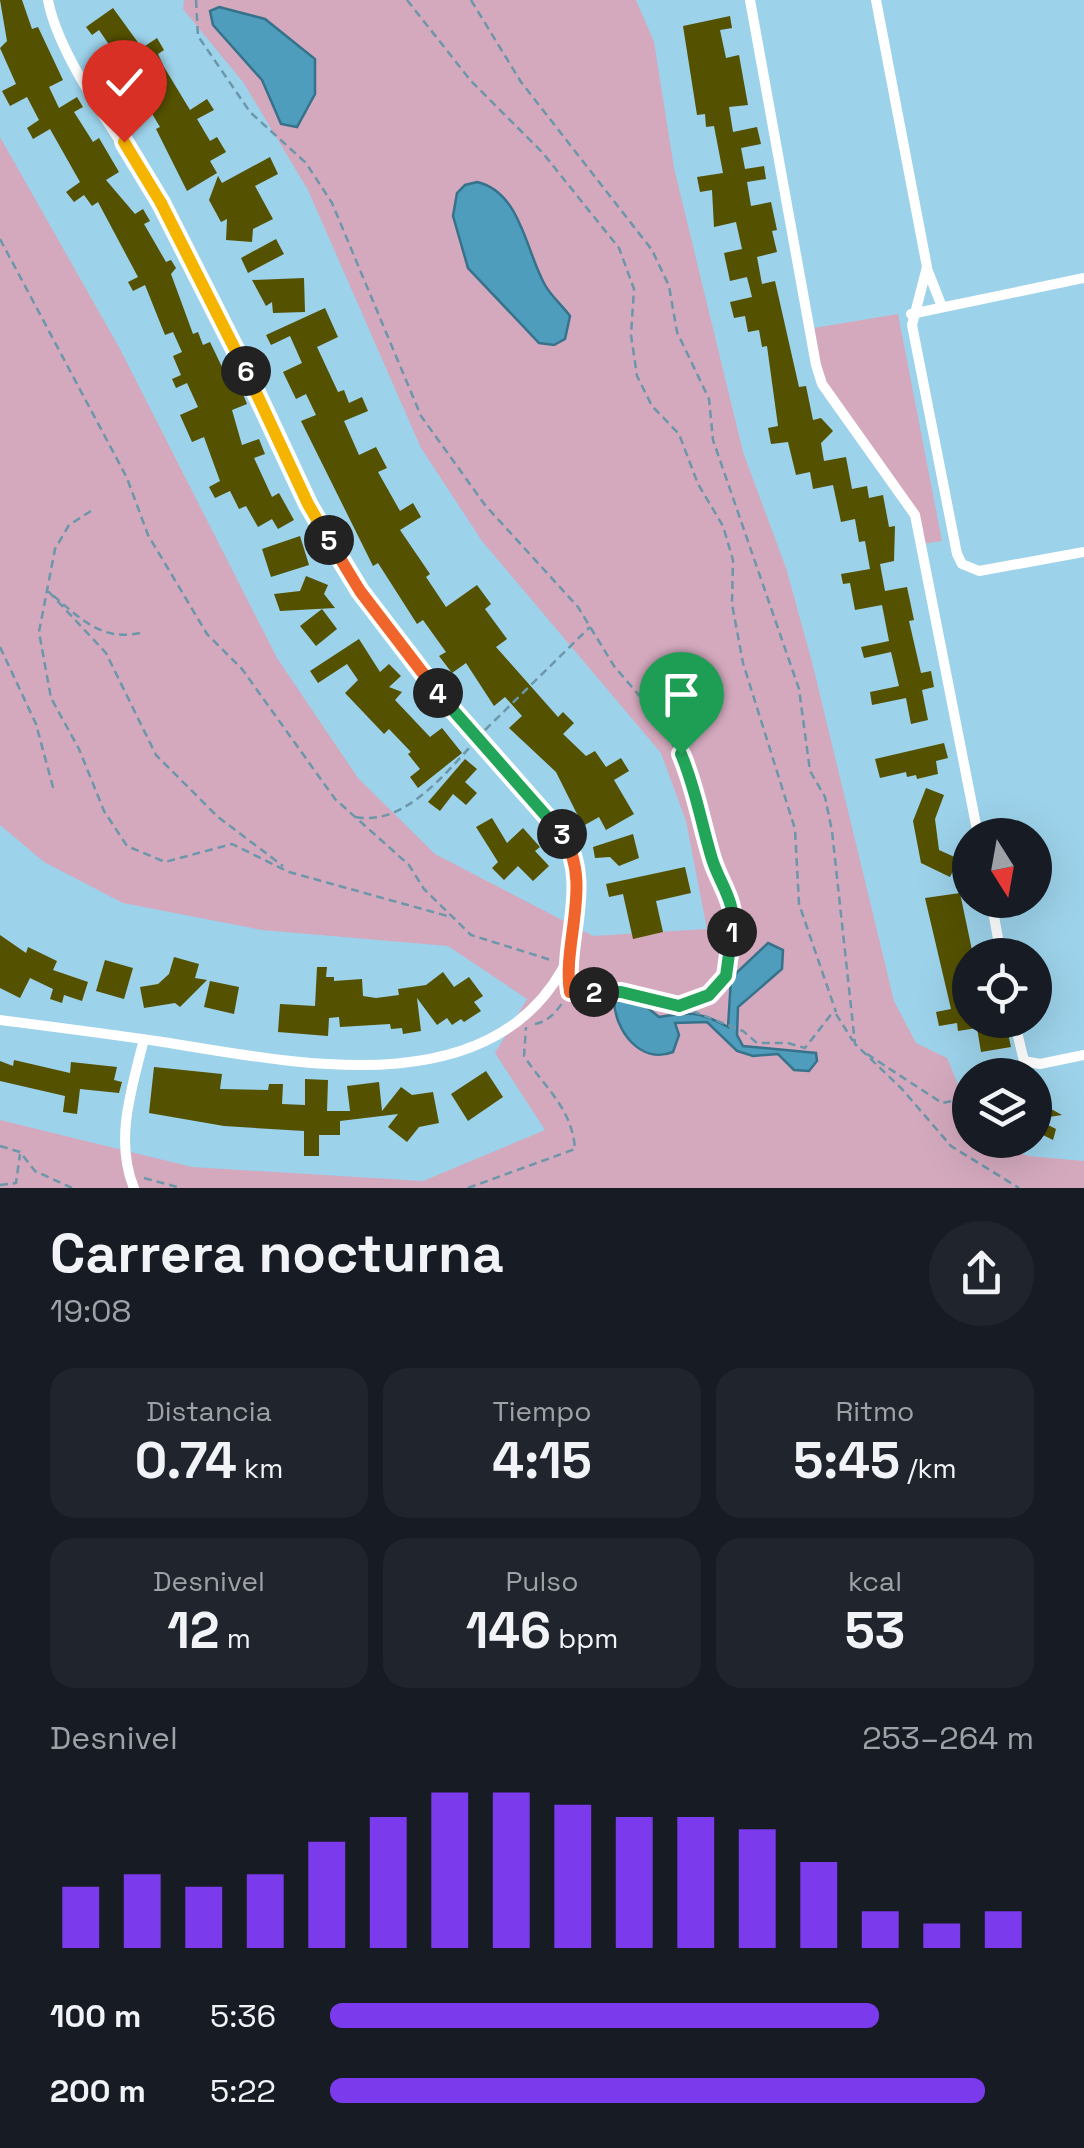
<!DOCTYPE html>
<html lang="es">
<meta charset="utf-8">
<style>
:root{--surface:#171b24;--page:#20242c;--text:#f1f3f6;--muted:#9ea1a6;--accent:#7c3aed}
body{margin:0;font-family:"Space Grotesk",sans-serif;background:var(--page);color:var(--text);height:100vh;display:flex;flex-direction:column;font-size:38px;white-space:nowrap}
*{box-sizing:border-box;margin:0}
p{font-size:32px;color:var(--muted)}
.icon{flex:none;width:55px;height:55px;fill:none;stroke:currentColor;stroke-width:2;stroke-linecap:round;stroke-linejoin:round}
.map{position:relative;height:1188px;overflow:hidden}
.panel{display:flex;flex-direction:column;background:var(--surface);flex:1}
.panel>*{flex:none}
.needle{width:65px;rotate:169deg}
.controls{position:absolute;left:952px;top:818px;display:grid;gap:20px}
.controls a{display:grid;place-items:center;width:100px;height:100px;border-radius:50%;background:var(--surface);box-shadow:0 10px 40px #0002;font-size:50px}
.pin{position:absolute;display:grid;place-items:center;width:85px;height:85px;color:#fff;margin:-102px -42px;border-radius:50% 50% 50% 0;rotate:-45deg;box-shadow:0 0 10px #0007}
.pin .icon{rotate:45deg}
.km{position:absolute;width:50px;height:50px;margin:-25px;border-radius:50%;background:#222;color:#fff;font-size:28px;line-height:50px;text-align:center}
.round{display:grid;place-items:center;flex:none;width:105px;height:105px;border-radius:52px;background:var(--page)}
.head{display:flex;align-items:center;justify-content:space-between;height:170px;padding:0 50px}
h1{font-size:55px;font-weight:800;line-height:75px}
.figures{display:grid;grid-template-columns:repeat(3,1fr);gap:15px;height:170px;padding:10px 50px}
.figures div{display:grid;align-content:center;border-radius:25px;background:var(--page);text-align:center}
.figures b{font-size:50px;font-weight:800}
.figures small{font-size:28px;font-weight:400}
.figures p{font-size:28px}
.chart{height:280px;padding:20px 50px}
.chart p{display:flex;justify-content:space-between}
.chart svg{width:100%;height:180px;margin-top:10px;stroke:var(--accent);stroke-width:6}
ul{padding:0 50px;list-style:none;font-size:32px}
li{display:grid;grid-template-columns:160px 120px 1fr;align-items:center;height:75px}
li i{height:25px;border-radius:12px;background:var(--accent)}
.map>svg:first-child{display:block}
.green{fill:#d4a9be}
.water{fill:#4e9dbd;stroke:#37728b;stroke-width:2.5}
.building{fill:#545100}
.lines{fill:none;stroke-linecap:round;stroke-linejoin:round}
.path{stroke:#6c96a9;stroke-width:2.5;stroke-dasharray:8 5;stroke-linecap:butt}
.minor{stroke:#fff;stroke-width:10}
.split-1-casing{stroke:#fff;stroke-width:20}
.split-2-casing{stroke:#fff;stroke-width:20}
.split-3-casing{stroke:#fff;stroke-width:20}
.split-4-casing{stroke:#fff;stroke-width:20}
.split-5-casing{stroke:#fff;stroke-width:20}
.split-6-casing{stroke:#fff;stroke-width:20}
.split-7-casing{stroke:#fff;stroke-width:20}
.split-8-casing{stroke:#fff;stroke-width:20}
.split-1{stroke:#22a559;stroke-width:12}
.split-2{stroke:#22a559;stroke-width:12}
.split-3{stroke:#f0652b;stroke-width:12}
.split-4{stroke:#22a559;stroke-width:12}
.split-5{stroke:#f0652b;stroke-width:12}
.split-6{stroke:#f5b400;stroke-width:12}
.split-7{stroke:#f5b400;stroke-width:12}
.split-8{stroke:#f5b400;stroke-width:12}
</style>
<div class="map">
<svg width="1084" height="1188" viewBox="0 0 1084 1188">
<rect width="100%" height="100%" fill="#9cd2ea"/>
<!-- green -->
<path class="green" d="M184,0H636L654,42L674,168L743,452L786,568L812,662L894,1001L916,1043L947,1058L970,1113V1140H990L1028,1156L1084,1161V1188H0V1120L192,1167L423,1181L545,1130L495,1053L527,999L448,946L262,930L123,903L44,862L0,825V137L120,349L277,658L358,778L435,854L593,936L707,929L686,821L661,753L482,541L421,448L308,190L243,82L183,9Z
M898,314L942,541L922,544L915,515L822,384L808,329Z"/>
<!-- water -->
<path class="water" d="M219,7L265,19L315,59V94L297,127L281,124L262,80L213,25L210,11Z
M477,182C521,192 526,252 545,285C551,296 562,305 570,316L565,339L554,345L539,343L468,268L453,216L457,193L465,185Z
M768,943L783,950L782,969L738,1007L737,1035L743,1046L816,1053L817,1061L809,1071L794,1070L778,1054L753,1056L737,1051L707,1022L675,1023L679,1035L673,1052C640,1065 615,1030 614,1001L620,995L633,996L659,1017C690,1012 699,1011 728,1027L731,978Z"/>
<!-- building -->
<path class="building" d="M0,0H22L32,29L38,27L63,80L49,87L59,108L77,97L83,107L74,112L93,142L99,138L119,172L106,180L135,214L143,209L150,221L144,224L166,262L171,260L176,268L171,274L193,334L198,332L203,345L210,342L234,392L241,389L247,404L232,410L242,445L259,439L265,454L254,458L272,497L279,493L294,520L278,529L272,519L258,527L246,506L239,509L230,491L215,498L209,487L220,481L204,437L192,442L180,415L198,407L187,383L176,388L172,379L181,375L173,356L182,352L173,332L165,335L145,285L133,291L128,282L138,277L98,202L92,206L84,195L74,202L66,192L80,182L50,129L33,139L27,128L39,120L27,97L10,106L2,91L16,84L0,48L7,41Z
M113,8L142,48L157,38L164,50L158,54L164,67L190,110L207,99L214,110L197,119L210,141L217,137L226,152L210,161L217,173L187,191L156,129L160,127L121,62L99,30L92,35L86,27Z
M730,16L732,28L720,30L726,58L739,55L748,105L729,107L733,132L757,127L761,144L741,148L745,169L764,166L766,179L747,182L751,206L771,202L777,230L772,231L777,252L757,257L762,284L775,281L799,387L806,386L813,420L821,418L833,431L821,443L824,461L846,457L852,489L867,486L869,498L883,495L889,527L895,526L894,561L880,564L885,591L907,587L914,620L909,621L921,673L931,671L934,687L922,690L928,720L911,724L906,698L872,705L870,692L899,686L891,652L864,658L861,647L889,641L882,605L855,610L850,583L843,584L841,574L870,569L865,541L859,542L855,519L841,522L833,485L813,489L810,472L796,475L788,442L771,444L768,428L778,426L767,346L762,347L759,330L748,332L745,316L734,318L730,302L752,297L747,277L730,281L724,253L742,249L736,222L714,227L712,190L700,192L697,177L723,173L714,126L706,127L705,114L697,115L683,26Z
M270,157L278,174L255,186L273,219L253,229L252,242L226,240L227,219L221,222L209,200L218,176L222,183Z
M276,239L284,254L248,273L241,258Z
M304,278L305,312L273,313L272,302L266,306L252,280Z
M325,308L338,337L317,347L338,392L344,390L349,403L362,397L368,411L344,421L359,455L376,447L387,468L378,472L400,511L413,503L421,517L400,530L430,574L426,577L446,607L477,585L491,604L485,609L507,639L496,647L558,717L563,712L574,723L563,734L586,756L595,751L606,767L621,758L629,771L614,780L634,814L606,830L599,817L583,826L556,772L509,728L522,716L505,697L494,706L466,663L452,673L439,656L446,652L423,620L417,624L378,563L373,566L301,421L316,415L306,394L296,399L283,372L302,363L290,336L271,345L266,335Z
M300,536L309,565L271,577L262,549Z
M306,576L328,585L324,594L335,608L280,611L274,594L300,591Z
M322,609L337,629L316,646L300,626Z
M359,639L380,672L389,664L401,676L389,687L402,692L395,700L430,737L442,728L462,753L418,788L410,777L420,769L408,754L411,752L389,729L384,734L345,693L358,680L347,664L318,683L310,671Z
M944,743L948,758L936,761L938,774L917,779L916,775L907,777L906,772L880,778L875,759Z
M465,759L477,769L465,782L477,793L466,805L453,794L440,811L428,802Z
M926,788L944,795L935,819L939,850L959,859L950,877L921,863L913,821Z
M492,818L507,843L523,828L540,847L535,851L549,866L533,881L518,866L504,880L492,868L498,862L476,827Z
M633,834L639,858L619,866L610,857L595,858L593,847Z
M685,867L691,893L656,901L663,932L633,939L623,894L609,897L606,884Z
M960,893L973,955L970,1020H1005L1011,1047L981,1052L977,1028L958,1031L957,1023L939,1026L936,1012L951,1009L925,898Z
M0,935L26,953L28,947L57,961L53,970L88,982L82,1001L64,995L62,1003L50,999L53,989L30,978L20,998L0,988Z
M174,957L199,964L195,978L207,980L180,1007L175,1003L144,1008L140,987L158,984L169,974Z
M105,960L133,968L124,999L96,991Z
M317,967H327L326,977H334V981L362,979L363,996L376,998L399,995L398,989L426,985L443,972L454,987L469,977L483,996L474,1002L481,1011L464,1022L461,1019L452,1025L447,1018L437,1025L417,998L421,1031L403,1034L402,1028L391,1029L390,1024L340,1027L339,1017L329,1018L328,1036L278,1032L280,1004L315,1006Z
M210,981L239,987L234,1014L204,1007Z
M14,1060L70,1073L71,1062L117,1067L114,1080L122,1082L119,1093L80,1089L77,1114L63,1112L65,1096L0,1081V1061L13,1066Z
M154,1067L222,1074L220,1089L268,1090L269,1084H283L282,1104L305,1105V1079L328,1080L327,1111H350L347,1086L379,1082L382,1111L401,1087L412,1095L433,1092L439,1123L419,1127L407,1142L388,1127L398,1114L340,1121V1135H319V1156H304V1131L224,1126L149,1113Z
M486,1071L503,1097L468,1121L451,1094Z
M1035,1091L1048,1098L1044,1105L1062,1115L1036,1119L1056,1129L1053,1140L1035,1131Z"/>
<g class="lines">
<!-- path -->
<path class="path" d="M196,0L198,36L250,112L306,163L332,203L421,416L485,505L578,607L614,666L660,720L698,794L703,830L714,867L729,892L734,920L726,976L709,995L679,1006L621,991L570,992
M407,0L471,81L542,152L619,248L634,289L631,335L637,376L652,406L679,434L698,484L723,526L733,560L732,604L743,663L795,829L799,904L836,1012
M471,0L521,82L652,250L669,286L677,332L709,399L713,440L799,689L810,771L825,797L832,831L855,1044L902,1089L951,1146L1019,1188
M0,239L127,478L148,535L207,634L242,669L335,799L409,865L424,889L471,935L554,961
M91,511L69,525L55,549L39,632L51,698L79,749L104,811L127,846L165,862L232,844L289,872L451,917
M140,633C100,642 78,616 49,592L106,653L156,755L218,817L283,866
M0,647L36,724L54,791
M485,730L590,627
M356,817C401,826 441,779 470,747
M680,1006L743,1031L757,1043H788L805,1048L833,1012
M836,1014L853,1041
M535,1024C553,1020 559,1007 570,992L568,980
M867,1054L942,1103L970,1098
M1002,1075L1013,1063
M0,1146L20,1152L35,1171L72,1188
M144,1178L181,1188
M0,1185L16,1183L20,1154
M468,1188L575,1149C572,1108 545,1088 524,1056L526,1027"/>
<!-- minor -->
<path class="minor" d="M750,0L816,365L822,384L915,515L978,835
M876,0L927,267L912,325L957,554L962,564L979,571L1084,552
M928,271L942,307
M911,314L1084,278
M991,900L1001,955
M0,1020C54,1027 109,1034 163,1042C290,1062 485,1106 562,970C580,939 585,876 568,843C551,811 519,784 495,757C447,703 399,649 359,589C284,474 242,344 174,226C139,163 60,66 48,0
M1014,1020L1024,1061L1040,1064L1084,1055
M134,1188C114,1140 132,1088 144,1039"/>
</g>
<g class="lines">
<defs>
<path id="split-1" d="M681,754C696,789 701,823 712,859C720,885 737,902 732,932"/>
<path id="split-2" d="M594,992H621L679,1006L709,995L726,976L732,932"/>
<path id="split-3" d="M562,834C594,882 562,942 570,992H594"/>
<path id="split-4" d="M438,693L562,834"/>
<path id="split-5" d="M329,540L360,591L438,693"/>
<path id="split-6" d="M246,371L308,504L329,540"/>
<path id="split-7" d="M161,203L246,371"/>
<path id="split-8" d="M124,142L161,203"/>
</defs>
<!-- split-1 casing -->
<use href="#split-1" class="split-1-casing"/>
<!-- split-2 casing -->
<use href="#split-2" class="split-2-casing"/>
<!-- split-3 casing -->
<use href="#split-3" class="split-3-casing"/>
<!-- split-4 casing -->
<use href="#split-4" class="split-4-casing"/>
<!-- split-5 casing -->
<use href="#split-5" class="split-5-casing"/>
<!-- split-6 casing -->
<use href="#split-6" class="split-6-casing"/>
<!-- split-7 casing -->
<use href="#split-7" class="split-7-casing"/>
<!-- split-8 casing -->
<use href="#split-8" class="split-8-casing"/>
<!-- split-1 -->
<use href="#split-1" class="split-1"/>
<!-- split-2 -->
<use href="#split-2" class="split-2"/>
<!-- split-3 -->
<use href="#split-3" class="split-3"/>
<!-- split-4 -->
<use href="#split-4" class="split-4"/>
<!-- split-5 -->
<use href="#split-5" class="split-5"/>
<!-- split-6 -->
<use href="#split-6" class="split-6"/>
<!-- split-7 -->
<use href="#split-7" class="split-7"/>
<!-- split-8 -->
<use href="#split-8" class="split-8"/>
</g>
</svg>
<div class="controls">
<a><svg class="needle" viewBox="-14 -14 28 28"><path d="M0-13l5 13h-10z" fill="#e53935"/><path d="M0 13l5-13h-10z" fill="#9ea1a6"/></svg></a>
<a><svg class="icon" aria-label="locate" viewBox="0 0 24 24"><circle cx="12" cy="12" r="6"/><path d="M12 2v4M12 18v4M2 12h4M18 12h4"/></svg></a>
<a><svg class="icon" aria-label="layers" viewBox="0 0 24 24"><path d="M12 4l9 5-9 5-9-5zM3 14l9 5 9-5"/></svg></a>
</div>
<div class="pin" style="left:681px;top:754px;background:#1e9e55"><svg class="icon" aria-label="arrive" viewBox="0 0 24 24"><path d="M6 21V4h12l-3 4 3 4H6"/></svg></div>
<div class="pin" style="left:124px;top:142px;background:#d93025"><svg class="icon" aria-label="check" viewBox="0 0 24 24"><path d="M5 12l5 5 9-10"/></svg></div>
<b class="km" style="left:732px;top:932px">1</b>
<b class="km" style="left:594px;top:992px">2</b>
<b class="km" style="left:562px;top:834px">3</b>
<b class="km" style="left:438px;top:693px">4</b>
<b class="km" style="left:329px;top:540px">5</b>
<b class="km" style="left:246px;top:371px">6</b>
</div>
<section class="panel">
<div class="head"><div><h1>Carrera nocturna</h1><p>19:08</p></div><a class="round"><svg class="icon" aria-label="share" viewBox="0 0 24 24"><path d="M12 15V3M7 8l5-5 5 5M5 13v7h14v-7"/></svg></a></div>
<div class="figures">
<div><p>Distancia</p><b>0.74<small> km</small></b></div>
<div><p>Tiempo</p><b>4:15</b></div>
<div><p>Ritmo</p><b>5:45<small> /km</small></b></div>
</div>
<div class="figures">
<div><p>Desnivel</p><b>12<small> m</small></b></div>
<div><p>Pulso</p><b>146<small> bpm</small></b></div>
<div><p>kcal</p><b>53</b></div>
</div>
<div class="chart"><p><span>Desnivel</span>253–264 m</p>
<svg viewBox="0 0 160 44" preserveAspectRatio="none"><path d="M5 44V29M15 44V26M25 44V29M35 44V26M45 44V18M55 44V12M65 44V6M75 44V6M85 44V9M95 44V12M105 44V12M115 44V15M125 44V23M135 44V35M145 44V38M155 44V35"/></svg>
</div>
<ul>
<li><b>100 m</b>5:36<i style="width:78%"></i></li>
<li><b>200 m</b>5:22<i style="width:93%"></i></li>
</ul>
</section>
